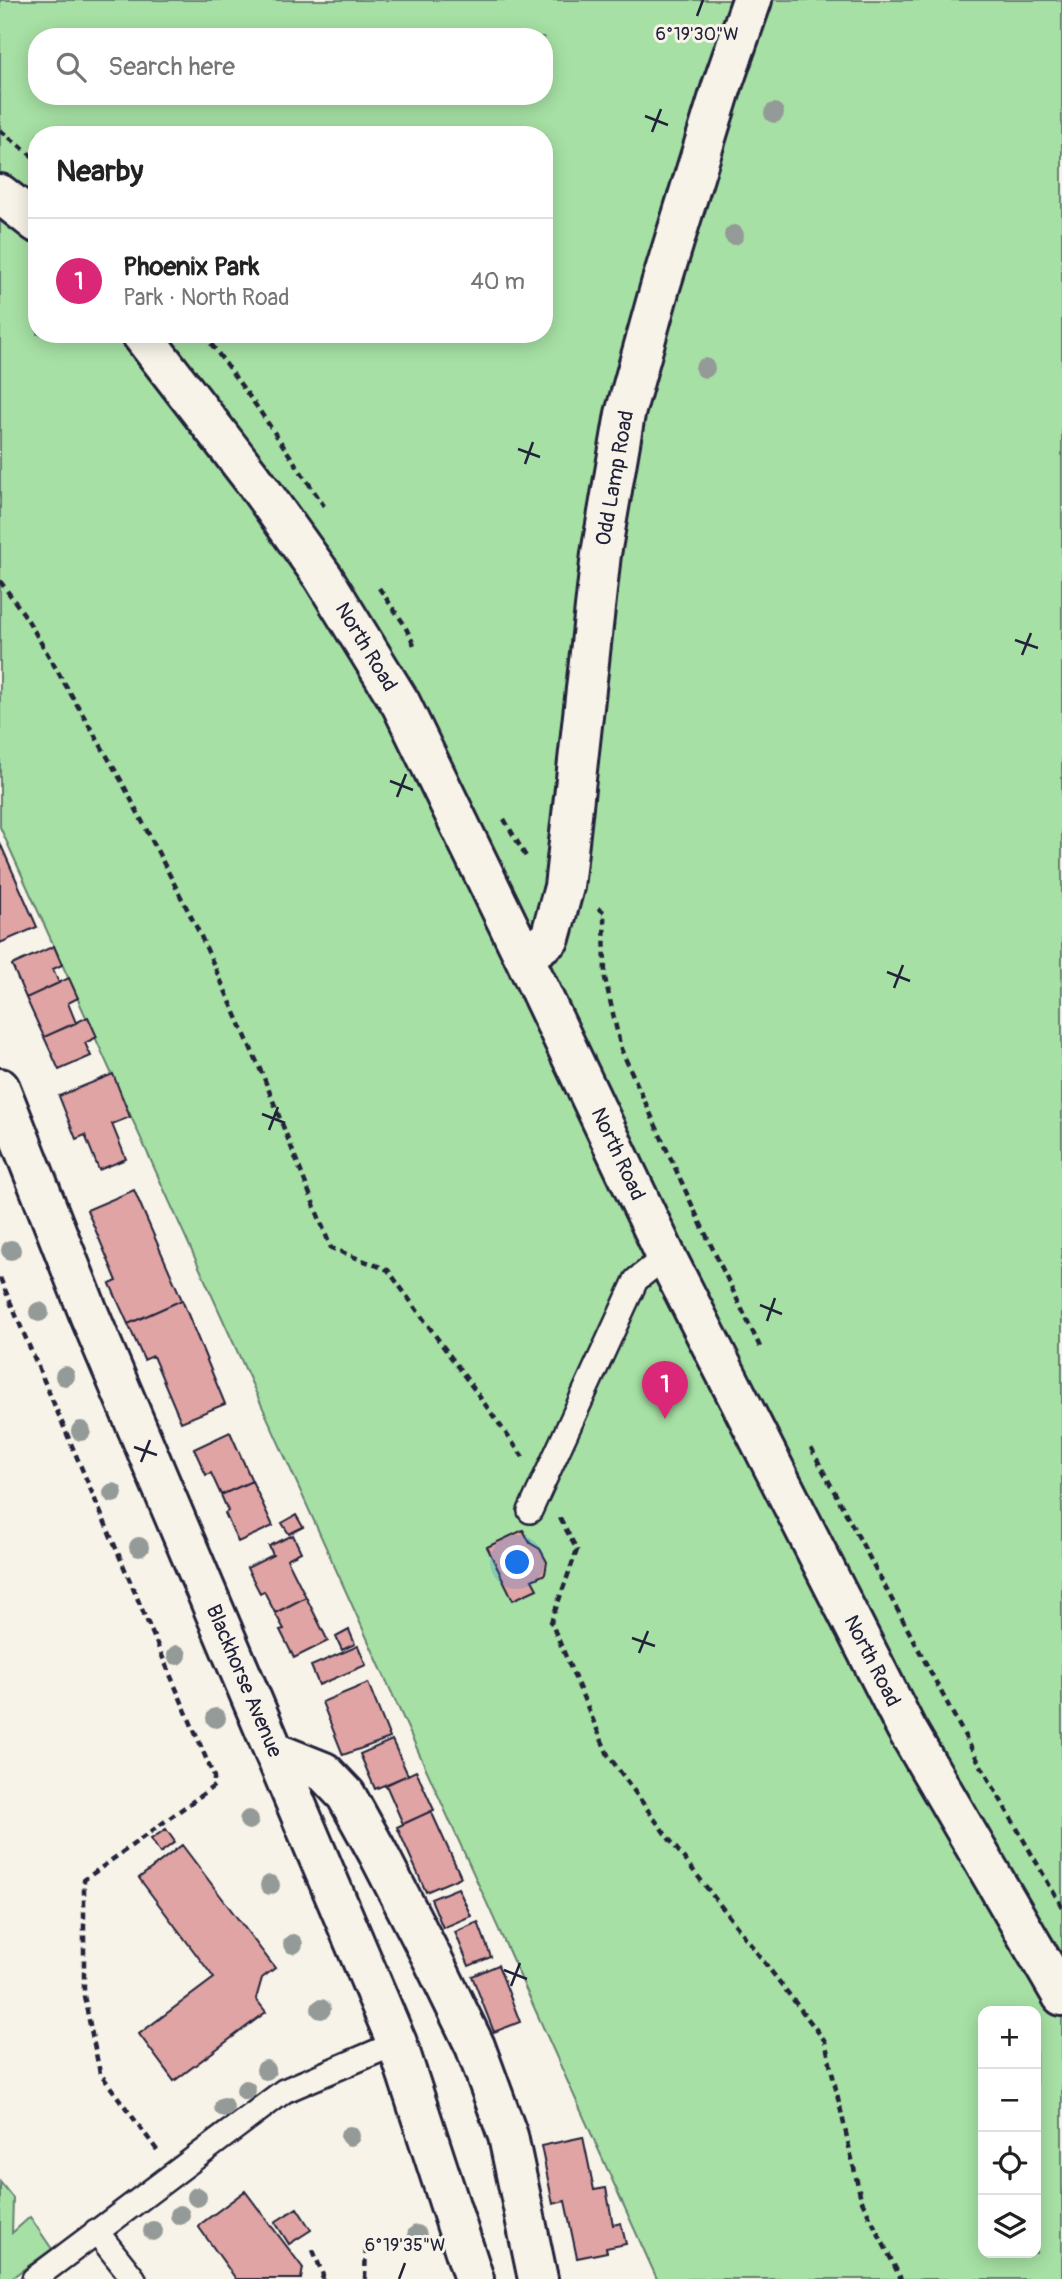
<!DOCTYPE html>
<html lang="en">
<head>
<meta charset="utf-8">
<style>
  body { margin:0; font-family:Pangolin,sans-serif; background:#f6f6f6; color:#222 }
  .controls { position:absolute; right:21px; bottom:21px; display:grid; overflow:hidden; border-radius:14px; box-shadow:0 4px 18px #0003 }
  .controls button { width:63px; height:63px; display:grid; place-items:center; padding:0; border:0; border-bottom:2px solid #e0e0e0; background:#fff; color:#222; font:35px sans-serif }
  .you { position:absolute; left:518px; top:1563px; width:24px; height:24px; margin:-18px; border:5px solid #fff; border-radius:50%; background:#1a73e8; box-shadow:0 0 0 10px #1a73e833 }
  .badge { display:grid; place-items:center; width:46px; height:46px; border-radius:50%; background:#db2777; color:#fff; font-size:23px; font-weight:700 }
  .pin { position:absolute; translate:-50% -58px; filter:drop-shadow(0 2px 4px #0008) }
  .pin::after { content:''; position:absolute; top:37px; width:24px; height:21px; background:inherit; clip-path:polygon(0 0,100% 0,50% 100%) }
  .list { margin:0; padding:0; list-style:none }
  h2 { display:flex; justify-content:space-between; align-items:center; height:91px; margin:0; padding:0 28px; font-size:30px }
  h2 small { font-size:23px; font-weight:400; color:#767676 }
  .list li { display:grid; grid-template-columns:46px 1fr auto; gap:21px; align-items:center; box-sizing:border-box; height:126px; padding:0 28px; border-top:2px solid #e0e0e0 }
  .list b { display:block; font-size:26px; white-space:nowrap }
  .list p { margin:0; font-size:23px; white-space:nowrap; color:#767676 }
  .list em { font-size:23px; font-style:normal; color:#767676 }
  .icon { flex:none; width:38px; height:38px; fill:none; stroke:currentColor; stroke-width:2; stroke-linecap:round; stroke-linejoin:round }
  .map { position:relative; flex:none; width:1062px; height:2279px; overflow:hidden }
  .search { position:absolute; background:#fff; box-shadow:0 4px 18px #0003; left:28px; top:28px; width:525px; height:77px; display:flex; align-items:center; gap:18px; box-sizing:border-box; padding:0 24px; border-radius:28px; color:#767676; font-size:26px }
  .panel { position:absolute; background:#fff; box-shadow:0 4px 18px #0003; left:28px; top:126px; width:525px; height:217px; border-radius:28px }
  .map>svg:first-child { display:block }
  .green { fill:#a6e0a4; stroke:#648170; stroke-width:2; fill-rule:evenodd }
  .building { fill:#dfa4a3; stroke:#22223b; stroke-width:2 }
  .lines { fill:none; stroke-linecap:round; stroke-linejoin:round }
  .lane-casing { stroke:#22223b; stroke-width:28 }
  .street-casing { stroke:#22223b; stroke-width:44 }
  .secondary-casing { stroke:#22223b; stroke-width:44 }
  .path { stroke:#22223b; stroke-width:4.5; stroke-dasharray:7 5; stroke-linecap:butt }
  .lane { stroke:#f7f3e8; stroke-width:23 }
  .street { stroke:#f7f3e8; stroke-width:38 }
  .secondary { stroke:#f7f3e8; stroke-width:38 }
  .tree { fill:#949a97 }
  .ticks { fill:none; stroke:#22223b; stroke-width:2.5 }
  .labels { text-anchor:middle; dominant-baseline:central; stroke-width:6; stroke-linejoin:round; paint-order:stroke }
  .street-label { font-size:21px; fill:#22223b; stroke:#f7f3e8 }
  .ticks-label { font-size:18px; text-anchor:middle; fill:#22223b; stroke:#f7f3e8; stroke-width:6; stroke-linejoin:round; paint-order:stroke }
</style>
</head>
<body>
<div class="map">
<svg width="1062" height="2279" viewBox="0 0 1062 2279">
  <rect width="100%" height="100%" fill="#f7f3e8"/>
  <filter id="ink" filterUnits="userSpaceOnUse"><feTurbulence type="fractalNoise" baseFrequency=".0143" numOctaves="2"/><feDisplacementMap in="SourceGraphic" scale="14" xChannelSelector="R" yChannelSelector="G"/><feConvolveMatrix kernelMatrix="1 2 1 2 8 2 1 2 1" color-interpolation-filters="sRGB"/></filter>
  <g filter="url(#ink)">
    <path class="green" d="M 0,0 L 1062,0 L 1062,2279 L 657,2279 L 0,827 ZM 37,37 L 544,37 L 544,96 L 37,96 ZM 37,135 L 544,135 L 544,334 L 37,334 ZM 983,2011 L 1036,2011 L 1036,2253 L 983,2253 Z
      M 0,2182 L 13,2198 L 12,2233 L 30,2217 L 52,2249 L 10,2279 L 0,2279 Z"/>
    <path class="building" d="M 0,843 L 37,927 L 0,943 Z
      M 54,946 L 62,965 L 53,969 L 59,983 L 26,998 L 12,965 Z
      M 69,978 L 78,998 L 68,1003 L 76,1023 L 44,1037 L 26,998 Z
      M 88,1017 L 97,1037 L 85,1043 L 91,1056 L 59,1070 L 44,1037 Z
      M 113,1074 L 130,1117 L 112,1124 L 126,1159 L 99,1170 L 85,1135 L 76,1139 L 59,1096 Z
      M 134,1190 L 182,1300 L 128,1324 L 110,1284 L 117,1281 L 87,1210 Z
      M 182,1300 L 225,1404 L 181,1422 L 153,1356 L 144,1360 L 128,1324 Z
      M 230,1432 L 252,1481 L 221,1495 L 211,1473 L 206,1475 L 194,1449 Z
      M 252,1481 L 273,1526 L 238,1542 L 225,1513 L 228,1511 L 221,1495 Z
      M 296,1515 L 303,1527 L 289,1534 L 282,1523 Z
      M 523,1530 L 530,1543 L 540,1549 L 547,1562 L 545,1574 L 532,1580 L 537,1589 L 513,1600 L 487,1547 Z
      M 293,1535 L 301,1552 L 287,1559 L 306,1597 L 275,1613 L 264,1591 L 260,1593 L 247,1568 L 273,1555 L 269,1546 Z
      M 306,1597 L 328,1641 L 294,1658 L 280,1630 L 284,1629 L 275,1613 Z
      M 349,1630 L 355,1644 L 342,1650 L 336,1637 Z
      M 358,1646 L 366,1665 L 319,1685 L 311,1666 Z
      M 368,1683 L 390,1738 L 343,1755 L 322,1702 Z
      M 392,1740 L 408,1775 L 375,1789 L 360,1754 Z
      M 416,1771 L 434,1810 L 403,1824 L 386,1785 Z
      M 431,1811 L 461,1877 L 426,1892 L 397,1827 Z
      M 166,1829 L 175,1842 L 160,1853 L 151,1839 Z
      M 182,1845 L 275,1968 L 262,1978 L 256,1999 L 266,2012 L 174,2081 L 139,2034 L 214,1978 L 139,1878 Z
      M 458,1888 L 471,1916 L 443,1928 L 431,1899 Z
      M 478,1922 L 491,1957 L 469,1966 L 455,1932 Z
      M 498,1965 L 520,2022 L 494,2032 L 472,1976 Z
      M 583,2137 L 594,2190 L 606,2188 L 613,2225 L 621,2223 L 626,2244 L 606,2248 L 607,2252 L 577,2258 L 565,2201 L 553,2204 L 541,2146 Z
      M 245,2191 L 303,2268 L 301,2279 L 236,2279 L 198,2226 Z
      M 297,2208 L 311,2230 L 289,2244 L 275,2222 Z"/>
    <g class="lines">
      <defs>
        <path id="lane" d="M 530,1511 L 636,1280 L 666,1256
          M 96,2231 L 134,2279
          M 34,2279 L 284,2091 L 397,2043"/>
        <path id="street" d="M 0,194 L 37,223
          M 141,334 L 255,482 L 323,577 L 401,704 L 524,957 L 666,1256 L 906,1728 L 1062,1996
          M 524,957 L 550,938 L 564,887 L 601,554 L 625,414 L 661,284 L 722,86 L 752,0
          M 274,1752 L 324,1772 L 346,1795 L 378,1853 L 433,1960 L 475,2046 L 508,2136 L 538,2279"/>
        <path id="secondary" d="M 0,1088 L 89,1314 L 397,2043 L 474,2279"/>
      </defs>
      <use href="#lane" class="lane-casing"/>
      <use href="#street" class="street-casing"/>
      <use href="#secondary" class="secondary-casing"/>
      <path class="path" d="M 0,130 L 37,160
        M 204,334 L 257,407 L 324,506
        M 0,581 L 26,617 L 122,782 L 200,934 L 264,1078 L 331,1248 L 388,1270 L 523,1457
        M 379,588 L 404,624 L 415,647
        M 504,819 L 528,860
        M 598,908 L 604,912 L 605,978 L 621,1049 L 697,1216 L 760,1347
        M 0,1278 L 214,1777 L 214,1786 L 84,1880 L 84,1996 L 100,2073 L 157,2150
        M 811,1448 L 976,1757 L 1062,1907
        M 560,1518 L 577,1550 L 551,1622 L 608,1755 L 666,1835 L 825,2041 L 861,2199 L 901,2279
        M 313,2250 L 323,2275 L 322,2279
        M 365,2279 L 366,2241"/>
      <use href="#lane" class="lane"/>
      <use href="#street" class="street"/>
      <use href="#secondary" class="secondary"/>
    </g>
    <g class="tree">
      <circle cx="774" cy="113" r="10"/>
      <circle cx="734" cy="235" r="10"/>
      <circle cx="705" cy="368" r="10"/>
      <circle cx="11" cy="1250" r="10"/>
      <circle cx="39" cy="1312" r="10"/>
      <circle cx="65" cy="1376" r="10"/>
      <circle cx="81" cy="1431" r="10"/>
      <circle cx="113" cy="1493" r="10"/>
      <circle cx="139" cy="1547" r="10"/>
      <circle cx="177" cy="1655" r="10"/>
      <circle cx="216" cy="1718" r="10"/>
      <circle cx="249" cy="1820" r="10"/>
      <circle cx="270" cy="1885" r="10"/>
      <circle cx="293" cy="1944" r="10"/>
      <circle cx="321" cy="2009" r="10"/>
      <circle cx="266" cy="2070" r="10"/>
      <circle cx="246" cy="2090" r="10"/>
      <circle cx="224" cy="2107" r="10"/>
      <circle cx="350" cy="2136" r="10"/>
      <circle cx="197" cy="2197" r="10"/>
      <circle cx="180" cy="2215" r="10"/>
      <circle cx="153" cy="2231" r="10"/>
      <circle cx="417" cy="2235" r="10"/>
    </g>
  </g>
  <path class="ticks" d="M 697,16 L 703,0M 645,116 L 668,125M 652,132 L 661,109M 518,449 L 540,457M 525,464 L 533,442M 1015,640 L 1038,648M 1022,655 L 1031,633M 390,781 L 413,790M 397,797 L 406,774M 887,972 L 910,981M 894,988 L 903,965M 262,1114 L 285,1123M 269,1130 L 278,1107M 760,1305 L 782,1314M 767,1321 L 775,1298M 134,1447 L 157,1455M 141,1462 L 150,1440M 632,1638 L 655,1646M 639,1653 L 648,1631M 504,1970 L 527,1979M 511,1986 L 520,1963M 399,2279 L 405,2263"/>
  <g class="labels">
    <g class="street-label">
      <text transform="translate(615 478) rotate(-80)">Odd Lamp Road</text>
      <text transform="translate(366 647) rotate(59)">North Road</text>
      <text transform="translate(618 1154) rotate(65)">North Road</text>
      <text transform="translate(872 1661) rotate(63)">North Road</text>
      <text transform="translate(244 1681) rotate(67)">Blackhorse Avenue</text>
    </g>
  </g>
  <g class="ticks-label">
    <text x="697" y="40">6°19'30"W</text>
    <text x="405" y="2251">6°19'35"W</text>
  </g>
</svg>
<div class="controls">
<button>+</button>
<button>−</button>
<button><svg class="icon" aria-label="locate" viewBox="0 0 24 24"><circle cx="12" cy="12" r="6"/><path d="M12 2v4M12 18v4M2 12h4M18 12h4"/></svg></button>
<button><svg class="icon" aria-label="layers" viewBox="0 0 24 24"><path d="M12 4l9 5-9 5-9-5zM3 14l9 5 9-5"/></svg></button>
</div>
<div class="you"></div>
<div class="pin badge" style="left:665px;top:1419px">1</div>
<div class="search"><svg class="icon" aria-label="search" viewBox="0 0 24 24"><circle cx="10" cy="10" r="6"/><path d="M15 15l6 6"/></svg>Search here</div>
<section class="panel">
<h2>Nearby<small></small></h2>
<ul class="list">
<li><span class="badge">1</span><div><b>Phoenix Park</b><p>Park · North Road</p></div><em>40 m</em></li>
</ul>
</section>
</div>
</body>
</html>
